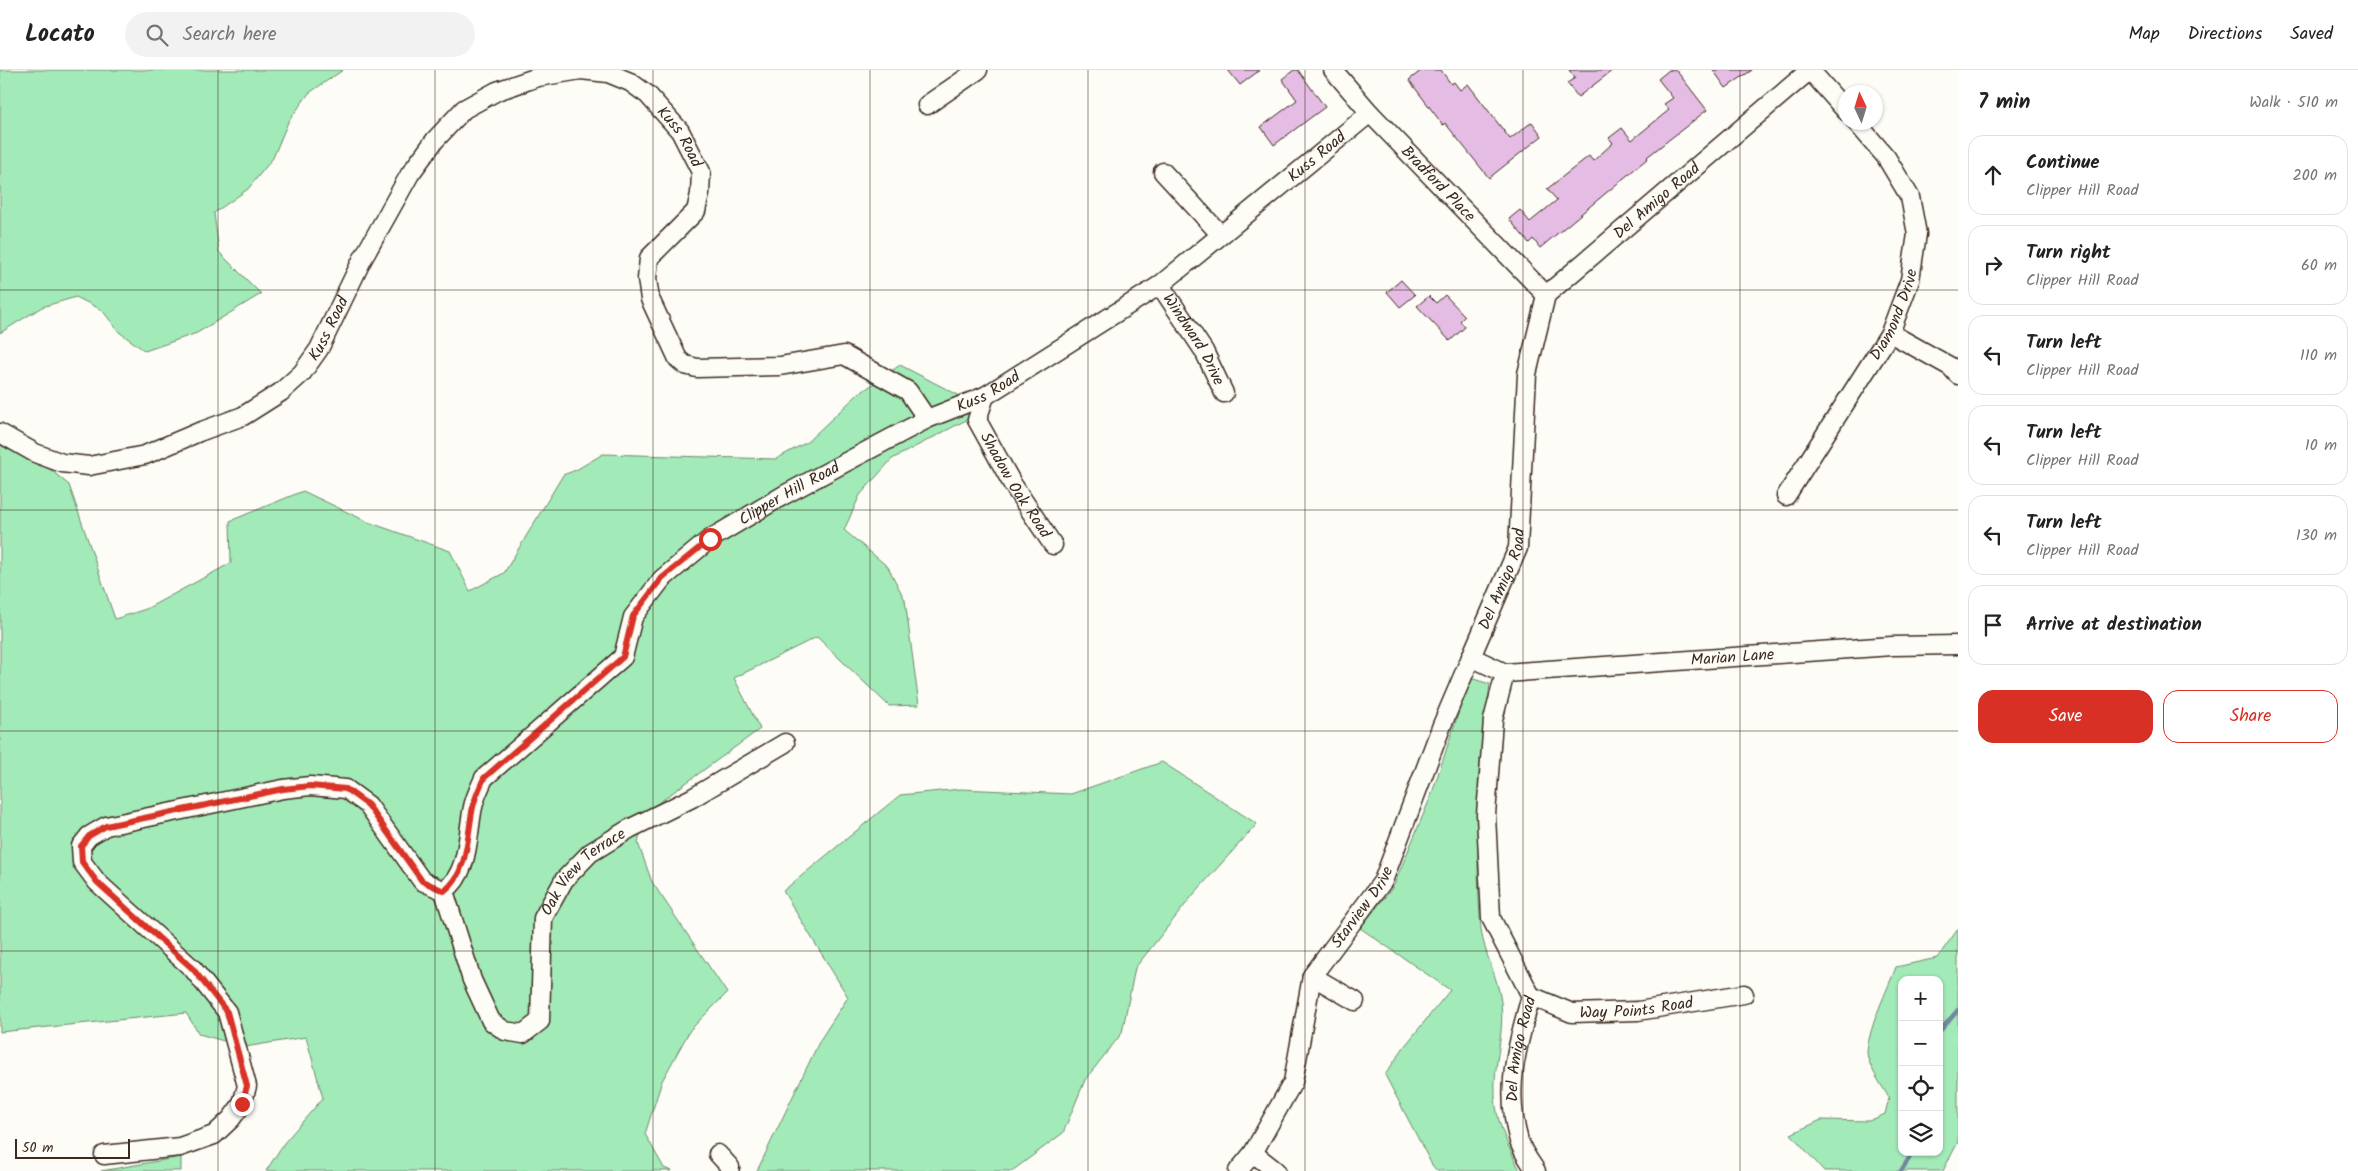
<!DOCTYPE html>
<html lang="en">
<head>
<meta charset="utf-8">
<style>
  body { margin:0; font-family:Kalam,sans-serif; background:#f2f2f2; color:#222 }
  .controls { position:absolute; right:15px; bottom:15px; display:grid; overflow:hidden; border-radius:10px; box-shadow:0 1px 4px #0004 }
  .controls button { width:45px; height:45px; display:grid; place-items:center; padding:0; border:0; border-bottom:1px solid #e0e0e0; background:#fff; color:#222; font:25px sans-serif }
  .compass { position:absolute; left:1838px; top:15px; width:45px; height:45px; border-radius:50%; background:#fff; box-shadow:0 1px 4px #0004; rotate:356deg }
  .scale { position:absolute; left:15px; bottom:12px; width:115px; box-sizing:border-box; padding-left:5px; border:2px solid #3b2a1e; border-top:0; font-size:14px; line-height:18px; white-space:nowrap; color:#3b2a1e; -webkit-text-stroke:4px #fdfcf7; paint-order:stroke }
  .stop { position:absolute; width:15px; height:15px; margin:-11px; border:4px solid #d93025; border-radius:50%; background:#fff }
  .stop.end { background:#d93025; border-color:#fff; box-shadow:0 1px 5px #0008 }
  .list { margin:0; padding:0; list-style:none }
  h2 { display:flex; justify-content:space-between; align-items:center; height:65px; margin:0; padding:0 20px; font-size:21px }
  h2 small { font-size:16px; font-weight:400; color:#767676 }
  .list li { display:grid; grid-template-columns:32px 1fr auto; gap:15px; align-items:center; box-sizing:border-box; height:80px; margin:0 10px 10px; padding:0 10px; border:1px solid #e0e0e0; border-radius:15px }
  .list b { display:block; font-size:19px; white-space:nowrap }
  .list p { margin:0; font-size:16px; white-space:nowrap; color:#767676 }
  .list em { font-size:16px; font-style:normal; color:#767676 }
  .actions { display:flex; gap:10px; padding:15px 20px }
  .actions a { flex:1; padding:11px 0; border:1px solid #d93025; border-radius:15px; text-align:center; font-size:18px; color:#d93025 }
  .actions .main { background:#d93025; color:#fff }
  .icon { flex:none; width:28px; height:28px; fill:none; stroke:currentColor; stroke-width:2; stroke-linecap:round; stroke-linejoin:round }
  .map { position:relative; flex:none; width:1958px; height:1101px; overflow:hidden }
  header { display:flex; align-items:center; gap:30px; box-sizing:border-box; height:70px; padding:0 25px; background:#fff; border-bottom:1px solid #e0e0e0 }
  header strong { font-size:24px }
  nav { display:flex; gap:28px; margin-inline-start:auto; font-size:18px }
  .search { width:350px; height:45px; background:#f2f2f2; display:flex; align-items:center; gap:12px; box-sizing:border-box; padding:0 18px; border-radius:28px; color:#767676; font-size:19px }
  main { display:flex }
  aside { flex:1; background:#fff }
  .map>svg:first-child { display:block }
  .green { fill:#a2eab8; stroke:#6e8a6b; fill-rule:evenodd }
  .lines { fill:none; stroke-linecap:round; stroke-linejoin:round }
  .stream { stroke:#73879d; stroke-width:4.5 }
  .building { fill:#e4bce4; stroke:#3b2a1e }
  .minor-casing { stroke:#3b2a1e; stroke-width:21 }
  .minor { stroke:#fdfcf7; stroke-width:18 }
  .route { stroke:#d93025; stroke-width:6 }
  .grid { fill:none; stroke:#3b2a1e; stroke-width:1; stroke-opacity:0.55 }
  .labels { text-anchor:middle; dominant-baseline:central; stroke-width:5; stroke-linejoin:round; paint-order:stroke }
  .street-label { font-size:16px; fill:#3b2a1e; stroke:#fdfcf7 }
</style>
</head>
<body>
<header>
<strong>Locato</strong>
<div class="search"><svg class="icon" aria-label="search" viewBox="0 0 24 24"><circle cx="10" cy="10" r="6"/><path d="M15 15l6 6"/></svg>Search here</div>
<nav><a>Map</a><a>Directions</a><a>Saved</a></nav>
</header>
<main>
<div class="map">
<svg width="1958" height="1101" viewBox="0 0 1958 1101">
  <rect width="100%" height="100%" fill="#fdfcf7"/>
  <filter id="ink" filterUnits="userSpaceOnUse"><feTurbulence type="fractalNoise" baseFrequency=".02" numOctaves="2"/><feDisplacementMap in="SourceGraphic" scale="10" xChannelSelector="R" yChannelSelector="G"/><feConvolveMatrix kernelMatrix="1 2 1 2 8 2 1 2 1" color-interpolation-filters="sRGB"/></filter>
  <g filter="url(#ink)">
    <path class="green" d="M 0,0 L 343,0 L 309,23 L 288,52 L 273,88 L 248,119 L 214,143 L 219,182 L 261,224 L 197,263 L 145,281 L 119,262 L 102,240 L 76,227 L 42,237 L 0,263 Z
      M 900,295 L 962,327 L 972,347 L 892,389 L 860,425 L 844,460 L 888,497 L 905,530 L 919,635 L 889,636 L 817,567 L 734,608 L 760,659 L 646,742 L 638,773 L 652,812 L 727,923 L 690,960 L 662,1011 L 645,1064 L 664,1098 L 672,1101 L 266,1101 L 284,1073 L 323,1028 L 306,967 L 245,977 L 199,964 L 186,943 L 0,962 L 0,375 L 51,400 L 69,415 L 115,549 L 146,539 L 231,493 L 230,451 L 303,421 L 368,452 L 450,481 L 470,521 L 504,503 L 563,405 L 576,400 L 603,384 L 776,389 L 807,372 L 856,326 Z
      M 1470,608 L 1490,614 C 1480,695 1474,778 1481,859 C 1484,884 1498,907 1501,932 C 1505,964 1493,994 1495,1026 C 1496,1053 1509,1077 1520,1101 L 1437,1101 L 1432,1095 L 1385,1005 L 1404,977 L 1450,920 L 1360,858 L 1393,817 L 1431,726 Z
      M 1162,692 L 1257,754 L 1193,825 L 1135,898 L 1122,963 L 1085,1010 L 1063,1063 L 1012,1101 L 757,1101 L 820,970 L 848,927 L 783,821 L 900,725 L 961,719 L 1071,724 Z
      M 1958,859 L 1958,1072 L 1943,1101 L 1824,1101 L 1791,1064 L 1821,1050 L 1869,1051 L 1885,1044 L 1889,1028 C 1883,1017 1867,995 1867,982 C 1869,956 1887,921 1896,897 L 1937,888 ZM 1902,910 L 1939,910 L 1939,1082 L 1902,1082 Z
      M 181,1087 L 181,1101 L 101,1101 Z"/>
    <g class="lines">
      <path class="stream" d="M 1939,962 L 1958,940
        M 1901,1101 L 1913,1082"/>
    </g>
    <path class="building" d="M 1228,0 L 1260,0 L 1240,15 Z
      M 1294,0 L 1298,0 L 1325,37 L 1274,75 L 1261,57 L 1297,30 L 1282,9 Z
      M 1422,0 L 1441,0 L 1451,14 L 1454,12 L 1460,20 L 1468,14 L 1510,69 L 1532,52 L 1542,66 L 1489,108 L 1445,53 L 1443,55 L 1409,10 Z
      M 1569,0 L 1613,0 L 1578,27 L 1567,13 L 1575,8 Z
      M 1669,0 L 1676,0 L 1707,40 L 1647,87 L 1648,88 L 1540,178 L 1533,169 L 1529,173 L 1509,149 L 1520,140 L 1530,152 L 1557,130 L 1547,119 L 1589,86 L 1593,91 L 1613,73 L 1609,68 L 1622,58 L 1632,70 L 1669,40 L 1664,34 L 1673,28 L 1658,9 Z
      M 1713,0 L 1752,0 L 1726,18 Z
      M 1401,210 L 1415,225 L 1400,237 L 1387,222 Z
      M 1445,225 L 1465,246 L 1460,251 L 1465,257 L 1450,271 L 1417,236 L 1429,226 L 1436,233 Z"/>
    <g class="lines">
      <defs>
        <g id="minor">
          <path id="s1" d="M 1333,0 L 1370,43 L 1546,225"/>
          <path d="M 1810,0 L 1846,41"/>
          <path d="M 927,35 L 978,0"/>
          <path d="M 1163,102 L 1221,165"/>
          <path id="s2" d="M 1160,215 L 1204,281 L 1224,323"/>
          <path d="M 1890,263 L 1951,297 L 1958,305"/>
          <path id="s3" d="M 985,326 L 977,350 L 1013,415 L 1053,475"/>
          <path id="s4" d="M 0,363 L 35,383 L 62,393 L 89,396 L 145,385 L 199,362 L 243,346 L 281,322 L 302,303 L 319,279 L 362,190 L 410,104 L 435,70 L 464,39 L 497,21 L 538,7 L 581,0 L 608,3 L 630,12 L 648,25 L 680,61 L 701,102 L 700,124 L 696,141 L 649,188 L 647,209 L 650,229 L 678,289 L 685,295 L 697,298 L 780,296 L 844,285 L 908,321 L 927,349"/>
          <path id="s5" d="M 1786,426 L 1890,263 L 1910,210 L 1917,164 L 1910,127 L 1886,87 L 1856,52"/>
          <path id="s6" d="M 1505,603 L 1892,576 L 1958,575"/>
          <path id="s7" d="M 444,821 L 472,910 L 491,951 L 505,961 L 523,964 L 540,951 L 543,848 L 564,810 L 590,783 L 629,759 L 692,728 L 785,673"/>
          <path d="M 1312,906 L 1355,931"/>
          <path id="s8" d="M 1531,926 L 1572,943 L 1638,941 L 1744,924"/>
          <path d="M 1253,1083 L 1276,1101"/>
          <path d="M 718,1084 L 730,1097 L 729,1101"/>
          <path id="s9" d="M 104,1085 L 180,1077 L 214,1065 L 231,1049 L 242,1034 L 247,1016 L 227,942 L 193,899 L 97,812 L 82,792 L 81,776 L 89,766 L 106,756 L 283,719 L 310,716 L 346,719 L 368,735 L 422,811 L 444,821 C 470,803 467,764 473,737 C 475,727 480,717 484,708 L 623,587 L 633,547 L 662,509 L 710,469 L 784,425 L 927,349 L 985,326 L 1160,215 L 1370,43"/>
          <path id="s10" d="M 1238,1101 L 1253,1083 L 1293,1012 L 1312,906 L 1383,811 L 1442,655 L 1471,587"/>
          <path id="s11" d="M 1536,1101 C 1530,1092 1522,1081 1519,1071 C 1504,1019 1517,976 1531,926 L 1491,848 L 1486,745 L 1493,650 L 1505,603 L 1471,587 L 1518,478 L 1527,304 L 1546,225 L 1810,0"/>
        </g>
      </defs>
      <use href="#minor" class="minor-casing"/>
      <use href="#minor" class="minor"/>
    </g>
  </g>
  <g class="lines" filter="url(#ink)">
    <path class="route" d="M 242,1034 L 247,1016 L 227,942 L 193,899 L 97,812 L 82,792 L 81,776 L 89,766 L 106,756 L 283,719 L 310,716 L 346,719 L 368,735 L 422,811 L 444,821 C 469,803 467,764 473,737 C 475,727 480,717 484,708 L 623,587 L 633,546 L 662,508 L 710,469"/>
  </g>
  <path class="grid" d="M 218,0 L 218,1101M 435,0 L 435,1101M 653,0 L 653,1101M 870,0 L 870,1101M 1088,0 L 1088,1101M 1305,0 L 1305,1101M 1523,0 L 1523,1101M 1740,0 L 1740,1101M 0,220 L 1958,220M 0,440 L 1958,440M 0,661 L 1958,661M 0,881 L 1958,881"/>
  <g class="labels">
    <g class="street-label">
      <text stroke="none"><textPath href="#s4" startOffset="894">Kuss Road</textPath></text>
      <text stroke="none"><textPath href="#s9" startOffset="2075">Kuss Road</textPath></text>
      <text stroke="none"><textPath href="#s1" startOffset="155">Bradford Place</textPath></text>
      <text stroke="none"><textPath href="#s11" startOffset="1074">Del Amigo Road</textPath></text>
      <text stroke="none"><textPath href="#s5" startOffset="212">Diamond Drive</textPath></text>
      <text stroke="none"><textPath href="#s4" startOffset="384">Kuss Road</textPath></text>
      <text stroke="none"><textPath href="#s2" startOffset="64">Windward Drive</textPath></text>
      <text stroke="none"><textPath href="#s9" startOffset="1670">Kuss Road</textPath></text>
      <text stroke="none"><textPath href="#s3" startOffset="101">Shadow Oak Road</textPath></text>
      <text stroke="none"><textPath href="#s9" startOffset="1446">Clipper Hill Road</textPath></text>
      <text stroke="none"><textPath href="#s11" startOffset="639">Del Amigo Road</textPath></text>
      <text stroke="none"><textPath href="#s6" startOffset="228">Marian Lane</textPath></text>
      <text stroke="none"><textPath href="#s7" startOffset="361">Oak View Terrace</textPath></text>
      <text stroke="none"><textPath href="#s10" startOffset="298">Starview Drive</textPath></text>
      <text stroke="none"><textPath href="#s8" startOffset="109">Way Points Road</textPath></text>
      <text stroke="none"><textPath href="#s11" startOffset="128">Del Amigo Road</textPath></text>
    </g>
  </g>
</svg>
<div class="controls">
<button>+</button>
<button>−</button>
<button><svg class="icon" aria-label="locate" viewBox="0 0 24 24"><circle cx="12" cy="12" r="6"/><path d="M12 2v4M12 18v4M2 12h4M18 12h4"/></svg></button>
<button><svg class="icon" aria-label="layers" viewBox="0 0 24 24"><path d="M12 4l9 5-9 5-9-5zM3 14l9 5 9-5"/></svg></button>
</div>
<svg class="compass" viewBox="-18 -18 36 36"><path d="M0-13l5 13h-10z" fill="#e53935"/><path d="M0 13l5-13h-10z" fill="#767676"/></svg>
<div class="scale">50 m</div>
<div class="stop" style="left:710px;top:469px"></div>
<div class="stop end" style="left:242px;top:1034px"></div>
</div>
<aside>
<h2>7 min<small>Walk · 510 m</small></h2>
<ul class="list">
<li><svg class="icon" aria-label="ahead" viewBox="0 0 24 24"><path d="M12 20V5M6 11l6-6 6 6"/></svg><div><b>Continue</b><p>Clipper Hill Road</p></div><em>200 m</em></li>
<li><svg class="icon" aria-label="right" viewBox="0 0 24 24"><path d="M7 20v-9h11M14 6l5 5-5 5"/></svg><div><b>Turn right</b><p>Clipper Hill Road</p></div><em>60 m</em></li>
<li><svg class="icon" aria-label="left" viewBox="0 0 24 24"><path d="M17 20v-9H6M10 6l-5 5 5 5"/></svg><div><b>Turn left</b><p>Clipper Hill Road</p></div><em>110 m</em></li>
<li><svg class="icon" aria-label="left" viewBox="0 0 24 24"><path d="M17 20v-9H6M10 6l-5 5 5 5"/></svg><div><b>Turn left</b><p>Clipper Hill Road</p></div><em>10 m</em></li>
<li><svg class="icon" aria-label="left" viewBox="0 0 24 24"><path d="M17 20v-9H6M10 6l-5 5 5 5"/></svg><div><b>Turn left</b><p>Clipper Hill Road</p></div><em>130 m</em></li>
<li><svg class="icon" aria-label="arrive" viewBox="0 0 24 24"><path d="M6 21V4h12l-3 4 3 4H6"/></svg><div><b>Arrive at destination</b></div></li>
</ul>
<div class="actions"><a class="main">Save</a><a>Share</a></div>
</aside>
</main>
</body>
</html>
